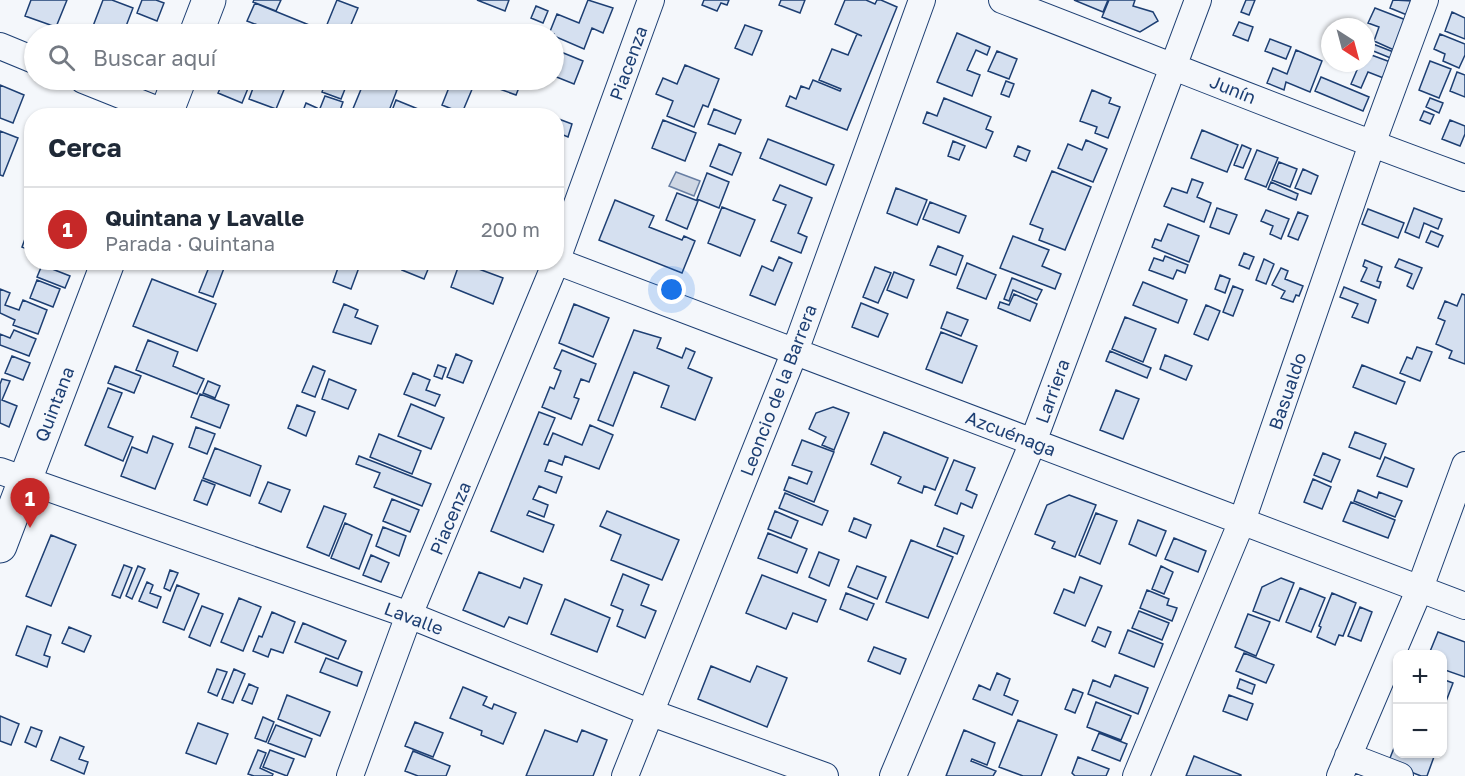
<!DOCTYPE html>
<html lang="es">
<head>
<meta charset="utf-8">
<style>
  body { margin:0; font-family:"Golos Text",sans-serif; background:#f6f6f7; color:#1f2937 }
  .controls { position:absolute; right:18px; bottom:18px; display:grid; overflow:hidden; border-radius:12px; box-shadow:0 2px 4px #0004 }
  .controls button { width:54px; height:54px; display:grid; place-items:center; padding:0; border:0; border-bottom:2px solid #e0e1e3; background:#fff; color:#1f2937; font:30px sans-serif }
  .compass { position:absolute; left:1321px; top:18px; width:54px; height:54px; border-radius:50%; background:#fff; box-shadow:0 2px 4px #0004; rotate:144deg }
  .you { position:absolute; left:672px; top:290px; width:21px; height:21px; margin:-15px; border:4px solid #fff; border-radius:50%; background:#1a73e8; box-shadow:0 0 0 9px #1a73e833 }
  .badge { display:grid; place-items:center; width:39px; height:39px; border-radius:50%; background:#c62828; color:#fff; font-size:20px; font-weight:700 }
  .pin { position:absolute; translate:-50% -50px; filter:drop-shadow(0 2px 3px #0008) }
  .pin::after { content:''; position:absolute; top:32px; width:21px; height:18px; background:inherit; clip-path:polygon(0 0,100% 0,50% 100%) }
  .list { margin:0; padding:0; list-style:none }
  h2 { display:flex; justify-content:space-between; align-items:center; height:78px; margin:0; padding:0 24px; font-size:26px }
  h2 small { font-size:20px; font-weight:400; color:#747a83 }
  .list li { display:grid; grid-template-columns:39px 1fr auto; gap:18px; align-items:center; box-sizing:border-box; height:84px; padding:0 24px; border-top:2px solid #e0e1e3 }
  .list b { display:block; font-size:22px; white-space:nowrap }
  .list p { margin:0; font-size:20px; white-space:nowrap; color:#747a83 }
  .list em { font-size:20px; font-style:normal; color:#747a83 }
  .icon { flex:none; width:33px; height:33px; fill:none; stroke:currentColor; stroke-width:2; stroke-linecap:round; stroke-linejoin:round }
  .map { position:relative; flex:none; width:1465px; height:776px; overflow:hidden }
  .search { position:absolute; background:#fff; box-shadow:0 2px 4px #0004; left:24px; top:24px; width:540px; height:66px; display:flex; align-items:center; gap:15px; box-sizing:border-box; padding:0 21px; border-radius:33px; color:#747a83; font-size:22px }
  .panel { position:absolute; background:#fff; box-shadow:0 2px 4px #0004; left:24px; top:108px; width:540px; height:162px; border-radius:24px }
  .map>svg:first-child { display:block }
  .water { fill:#cfd7e4; stroke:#687fa3; stroke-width:1.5 }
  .building { fill:#d5e0f0; stroke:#1d3f73; stroke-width:1.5 }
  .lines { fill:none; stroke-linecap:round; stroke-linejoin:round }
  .minor-casing { stroke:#1d3f73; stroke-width:28 }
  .major-casing { stroke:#1d3f73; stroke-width:35 }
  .minor { stroke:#f4f7fb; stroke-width:26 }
  .major { stroke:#f4f7fb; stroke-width:33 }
  .labels { text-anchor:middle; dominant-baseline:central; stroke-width:4.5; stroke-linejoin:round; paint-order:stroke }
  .street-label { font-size:18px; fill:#1d3f73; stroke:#f4f7fb }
</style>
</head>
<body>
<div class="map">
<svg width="1465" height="776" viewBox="0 0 1465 776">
  <rect width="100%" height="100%" fill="#f4f7fb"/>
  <path class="water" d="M 676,172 L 700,181 L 694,196 L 669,186 Z"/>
  <path class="building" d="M 31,0 L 67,0 L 56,27 L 25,16 Z
    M 103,0 L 112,0 L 133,8 L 123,34 L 90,34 Z
    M 142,0 L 156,0 L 164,3 L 157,21 L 137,13 Z
    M 254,0 L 281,0 L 276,11 L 253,2 Z
    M 337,0 L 358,8 L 347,34 L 326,27 Z
    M 477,0 L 509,0 L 505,11 Z
    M 588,0 L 613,8 L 603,33 L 592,28 L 584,49 L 554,36 L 554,34 L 549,34 L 557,14 L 579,23 Z
    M 704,0 L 729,0 L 727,5 L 721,3 L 717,11 L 702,5 Z
    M 781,0 L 805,0 L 800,13 L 779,5 Z
    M 845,0 L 866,0 L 875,4 L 877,0 L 881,0 L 897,7 L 847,130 L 786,106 L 790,96 L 796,99 L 801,86 L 809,89 L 813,80 L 840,91 L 841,89 L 819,80 L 832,49 L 848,55 L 857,34 L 862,36 L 835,24 Z
    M 1074,0 L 1108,0 L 1103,12 Z
    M 1109,0 L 1135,0 L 1133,6 L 1153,12 L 1158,21 L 1140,32 L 1102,17 Z
    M 1246,0 L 1255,0 L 1249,15 L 1241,12 Z
    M 1393,0 L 1413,1 L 1407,15 L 1390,8 Z
    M 255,3 L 319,29 L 317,34 L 281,34 L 247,21 Z
    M 536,6 L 548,11 L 543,23 L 531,18 Z
    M 1375,8 L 1406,20 L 1394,50 L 1374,41 L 1379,27 L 1368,23 Z
    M 1452,12 L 1465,18 L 1465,39 L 1445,31 Z
    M 1239,22 L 1253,27 L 1248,41 L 1233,35 Z
    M 745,25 L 762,31 L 752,55 L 735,48 Z
    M 957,33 L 990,47 L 987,55 L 976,50 L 967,70 L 980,75 L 972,96 L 937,82 Z
    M 1440,34 L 1465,44 L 1465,55 L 1459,68 L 1443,61 L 1445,54 L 1434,49 Z
    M 1270,39 L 1291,47 L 1286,59 L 1265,51 Z
    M 1368,42 L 1396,53 L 1393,59 L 1366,48 Z
    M 1296,50 L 1322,61 L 1310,92 L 1286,82 L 1284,90 L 1267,83 L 1273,68 L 1287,74 Z
    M 997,51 L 1017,59 L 1009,79 L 988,71 Z
    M 561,52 L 583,61 L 574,84 L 554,76 L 554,59 L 558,60 Z
    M 1366,53 L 1393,63 L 1386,79 L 1368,72 L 1361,88 L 1351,84 L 1360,63 L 1366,63 Z
    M 1430,61 L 1451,69 L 1439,98 L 1419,90 Z
    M 685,65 L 719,79 L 708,107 L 703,105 L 694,127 L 667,116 L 673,101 L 656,94 L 663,78 L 677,84 Z
    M 1457,72 L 1465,75 L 1465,97 L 1450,91 Z
    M 1321,77 L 1369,97 L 1363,111 L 1315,91 Z
    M 224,80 L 251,81 L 242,103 L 218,93 Z
    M 256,80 L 288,80 L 276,109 L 249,99 Z
    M 452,80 L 473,87 L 462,113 L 442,105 Z
    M 497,80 L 522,80 L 516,95 L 494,87 Z
    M 326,81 L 345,89 L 341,99 L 322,92 Z
    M 1006,81 L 1014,84 L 1009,97 L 1001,94 Z
    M 364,82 L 377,87 L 379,83 L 397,90 L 387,116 L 350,116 Z
    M 0,85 L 24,95 L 13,123 L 0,118 Z
    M 1092,90 L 1111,98 L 1109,103 L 1120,107 L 1108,138 L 1095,133 L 1097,127 L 1080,121 Z
    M 325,96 L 343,102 L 338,116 L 317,116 Z
    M 944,98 L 991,117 L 986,129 L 993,132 L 986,148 L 923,123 L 927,112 L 937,116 Z
    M 1430,98 L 1443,103 L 1439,113 L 1426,107 Z
    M 396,100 L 418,109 L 415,116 L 390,116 Z
    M 306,103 L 317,108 L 314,116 L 301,116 Z
    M 714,109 L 741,120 L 735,134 L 708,124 Z
    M 1424,111 L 1434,115 L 1430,124 L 1420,120 Z
    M 556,118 L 572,124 L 568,137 L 556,132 Z
    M 663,120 L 696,133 L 685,161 L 652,148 Z
    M 1450,120 L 1465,126 L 1465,134 L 1460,146 L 1442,139 Z
    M 1202,130 L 1238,145 L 1227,172 L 1191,158 Z
    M 0,131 L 18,138 L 3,176 L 0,175 Z
    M 768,139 L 834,165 L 826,185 L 760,158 Z
    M 1086,140 L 1107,149 L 1093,182 L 1058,168 L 1068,144 L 1082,150 Z
    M 953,141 L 965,146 L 959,160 L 948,156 Z
    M 719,144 L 741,153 L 732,175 L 710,166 Z
    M 1242,145 L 1251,149 L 1243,168 L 1234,165 Z
    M 1018,146 L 1030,151 L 1026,161 L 1014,156 Z
    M 1257,150 L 1278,158 L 1266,187 L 1245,179 Z
    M 1279,162 L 1297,169 L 1290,187 L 1272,180 Z
    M 1303,169 L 1318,176 L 1311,194 L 1295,188 Z
    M 1052,171 L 1091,187 L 1065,250 L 1039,240 L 1043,229 L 1030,224 Z
    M 707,173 L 729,182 L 719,208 L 697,199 Z
    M 1192,179 L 1203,183 L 1197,197 L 1211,203 L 1204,222 L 1164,206 L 1172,188 L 1187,193 Z
    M 1271,182 L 1298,194 L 1296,200 L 1268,189 Z
    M 780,185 L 812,198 L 798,233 L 807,237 L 801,253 L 771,241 L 786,205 L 773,200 Z
    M 896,188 L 927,200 L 917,225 L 887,213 Z
    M 677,193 L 698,201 L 687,229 L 666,220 Z
    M 615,200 L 654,216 L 649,227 L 682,240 L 684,236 L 695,241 L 682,273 L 599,240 Z
    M 930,202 L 966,216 L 959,233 L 923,219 Z
    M 722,207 L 755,220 L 740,256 L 708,243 Z
    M 1217,208 L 1237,215 L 1229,234 L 1210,227 Z
    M 1414,208 L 1442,219 L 1438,229 L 1424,223 L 1419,238 L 1405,232 Z
    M 1368,209 L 1404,223 L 1398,238 L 1362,224 Z
    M 1266,210 L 1289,219 L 1281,239 L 1270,234 L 1273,226 L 1261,221 Z
    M 1298,212 L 1308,216 L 1298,240 L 1288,236 Z
    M 1168,224 L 1199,236 L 1189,262 L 1152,247 L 1155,239 L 1161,241 Z
    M 29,228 L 32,229 L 32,251 L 22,247 Z
    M 1431,231 L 1443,236 L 1438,247 L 1426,242 Z
    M 1013,236 L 1049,250 L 1042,266 L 1061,274 L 1055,289 L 1000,268 Z
    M 938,246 L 963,256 L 956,275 L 930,265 Z
    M 1244,253 L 1254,257 L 1249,269 L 1239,265 Z
    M 1165,256 L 1188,265 L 1185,273 L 1177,270 L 1173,279 L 1149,270 L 1154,258 L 1163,261 Z
    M 779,257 L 792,263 L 775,305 L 750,295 L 762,266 L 773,271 Z
    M 1264,259 L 1274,264 L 1266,284 L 1256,280 Z
    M 1399,259 L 1422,268 L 1413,289 L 1407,286 L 1412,274 L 1395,267 Z
    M 1365,260 L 1382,267 L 1377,281 L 1381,282 L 1379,288 L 1361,281 L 1367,268 L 1363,266 Z
    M 211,262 L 226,263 L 213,297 L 199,292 Z
    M 340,262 L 361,262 L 351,289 L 333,282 Z
    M 406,262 L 431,262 L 424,279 L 402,270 Z
    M 460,262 L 503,278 L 493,304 L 451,287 Z
    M 967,263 L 996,275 L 986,299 L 957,288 Z
    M 42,265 L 70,276 L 65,288 L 37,277 Z
    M 875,267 L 891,273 L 878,303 L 863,297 Z
    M 1281,268 L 1288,271 L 1285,279 L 1303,286 L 1299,296 L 1296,295 L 1293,302 L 1281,298 L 1285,291 L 1272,285 Z
    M 894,272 L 914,280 L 907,298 L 887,290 Z
    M 1220,275 L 1230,279 L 1225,293 L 1215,289 Z
    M 1012,278 L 1042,290 L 1037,300 L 1013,290 L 1009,301 L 1004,299 Z
    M 152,279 L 216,304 L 197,351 L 133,326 Z
    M 37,280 L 60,289 L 53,307 L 30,298 Z
    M 1143,282 L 1187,300 L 1178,323 L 1133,305 Z
    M 1233,286 L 1243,290 L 1233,316 L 1223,312 Z
    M 1344,287 L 1376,300 L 1368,323 L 1352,317 L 1358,304 L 1340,297 Z
    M 0,289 L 10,293 L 5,305 L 19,310 L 23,300 L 47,310 L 38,334 L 13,325 L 15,320 L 0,313 Z
    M 1014,294 L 1037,304 L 1030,321 L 998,308 L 1000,302 L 1009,305 Z
    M 1462,294 L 1465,295 L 1465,364 L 1449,358 L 1452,351 L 1436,344 L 1445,321 L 1438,318 L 1445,301 L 1457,306 Z
    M 861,303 L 888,314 L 878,337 L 852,327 Z
    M 344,304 L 358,310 L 355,317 L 378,326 L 371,344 L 333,332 Z
    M 574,304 L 609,318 L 593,357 L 559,343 Z
    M 1206,305 L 1220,311 L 1208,340 L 1194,334 Z
    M 947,312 L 968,320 L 961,336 L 941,328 Z
    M 1125,317 L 1156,329 L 1143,362 L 1112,349 Z
    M 14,330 L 36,339 L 29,356 L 0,345 L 0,334 L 10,338 Z
    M 634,330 L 661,338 L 657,348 L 682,358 L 686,348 L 695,352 L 688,368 L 712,378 L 695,420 L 661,407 L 669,386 L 634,372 L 613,426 L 598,420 Z
    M 941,332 L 977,346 L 962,383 L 926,369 Z
    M 148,340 L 178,352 L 173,366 L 204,379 L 197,394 L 136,370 Z
    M 1417,347 L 1432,352 L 1420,381 L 1400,373 L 1407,357 L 1412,359 Z
    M 562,350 L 596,364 L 589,382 L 581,379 L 574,397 L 579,399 L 571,419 L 542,407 L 550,387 L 554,389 L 561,371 L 554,368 Z
    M 1110,351 L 1151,368 L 1147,378 L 1106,361 Z
    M 456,354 L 472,361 L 463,383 L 447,377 Z
    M 1165,355 L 1192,366 L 1186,380 L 1160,369 Z
    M 12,356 L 30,363 L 23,380 L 5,373 Z
    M 438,365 L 446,368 L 442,379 L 434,376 Z
    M 1362,365 L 1405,382 L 1396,404 L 1353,387 Z
    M 115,366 L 141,376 L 134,393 L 108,383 Z
    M 313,366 L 325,371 L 315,397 L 302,392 Z
    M 413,373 L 430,380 L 426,390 L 440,395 L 435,406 L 404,394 Z
    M 2,379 L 10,381 L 2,400 L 17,406 L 9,427 L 0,423 L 0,384 Z
    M 329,379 L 356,390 L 348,409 L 322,399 Z
    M 208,381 L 220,386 L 215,398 L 203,393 Z
    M 108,388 L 122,393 L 108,427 L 133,437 L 123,461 L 85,445 Z
    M 1116,390 L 1139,399 L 1123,439 L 1100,430 Z
    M 200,394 L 229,405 L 220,428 L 191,417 Z
    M 411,404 L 444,418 L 431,449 L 398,436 Z
    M 297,405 L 315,412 L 306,436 L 288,428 Z
    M 833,407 L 849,413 L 834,450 L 822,445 L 826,437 L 809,429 L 816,413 Z
    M 539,412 L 555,418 L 544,444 L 548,445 L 553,433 L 582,445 L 590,425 L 613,435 L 599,469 L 565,456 L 562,465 L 549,460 L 545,471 L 562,477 L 556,493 L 539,486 L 533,499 L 548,505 L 544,517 L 529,511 L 527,515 L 554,525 L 543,552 L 491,531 Z
    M 196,427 L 215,434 L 207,454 L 189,447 Z
    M 884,432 L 948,458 L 935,490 L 924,486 L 922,493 L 898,483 L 901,477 L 871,464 Z
    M 1355,432 L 1386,444 L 1380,459 L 1349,447 Z
    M 379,434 L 421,451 L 412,474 L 370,457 Z
    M 153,436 L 173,444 L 155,489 L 121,476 L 132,447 L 147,453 Z
    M 802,440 L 834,452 L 814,502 L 784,490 L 789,477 L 807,484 L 812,472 L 792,465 Z
    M 215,448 L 261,466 L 250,496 L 203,478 Z
    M 1323,453 L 1340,460 L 1331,482 L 1314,475 Z
    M 359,456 L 431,484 L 422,506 L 374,487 L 380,473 L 356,464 Z
    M 1385,457 L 1414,469 L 1407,487 L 1377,476 Z
    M 954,460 L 975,468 L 966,490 L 977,495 L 972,508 L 961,503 L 957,514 L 935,505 Z
    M 1313,479 L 1331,487 L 1322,509 L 1304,502 Z
    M 202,480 L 215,485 L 207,505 L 194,500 Z
    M 268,482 L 290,490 L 281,512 L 259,503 Z
    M 1358,490 L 1377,498 L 1379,492 L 1402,501 L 1395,517 L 1354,501 Z
    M 785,493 L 828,511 L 822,525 L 779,508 Z
    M 1069,495 L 1096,505 L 1075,557 L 1052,548 L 1055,542 L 1035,534 L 1047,505 Z
    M 392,499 L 419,510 L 410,532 L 383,521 Z
    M 1351,502 L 1395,520 L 1388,538 L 1343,521 Z
    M 324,506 L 346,514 L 329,556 L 307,547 Z
    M 607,511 L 679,540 L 662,580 L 611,560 L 621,535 L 600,526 Z
    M 775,511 L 798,521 L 791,538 L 768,529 Z
    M 1096,513 L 1117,521 L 1100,564 L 1079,555 Z
    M 854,518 L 871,525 L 866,538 L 849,531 Z
    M 1138,520 L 1166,531 L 1156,556 L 1129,544 Z
    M 345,523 L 372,535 L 359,569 L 331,558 Z
    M 383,527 L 406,536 L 399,556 L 376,546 Z
    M 944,528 L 964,536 L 957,554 L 937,546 Z
    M 768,533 L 807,549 L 797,573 L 758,558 Z
    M 51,535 L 76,545 L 51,606 L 26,596 Z
    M 1174,538 L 1206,551 L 1198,572 L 1165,559 Z
    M 911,540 L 953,557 L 928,618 L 886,602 Z
    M 819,552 L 839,560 L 829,586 L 809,577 Z
    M 371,555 L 389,563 L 381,582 L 363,575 Z
    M 124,565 L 132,568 L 120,598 L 112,595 Z
    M 138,566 L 145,569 L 132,599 L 126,596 Z
    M 857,566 L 886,577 L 877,599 L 848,587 Z
    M 1161,566 L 1173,572 L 1164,594 L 1152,589 Z
    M 170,570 L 178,573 L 170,591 L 164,588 Z
    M 479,572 L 520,588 L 524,578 L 542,585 L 527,624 L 509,617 L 504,627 L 463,610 Z
    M 623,574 L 649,585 L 641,605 L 656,611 L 645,638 L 617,626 L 623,610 L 611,605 Z
    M 762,575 L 826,600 L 817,622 L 793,613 L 786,629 L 746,613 Z
    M 1080,577 L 1102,586 L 1085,626 L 1054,613 L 1064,589 L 1074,593 Z
    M 1281,578 L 1294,583 L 1279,621 L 1253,611 L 1262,587 Z
    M 147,582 L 153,585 L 150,593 L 161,597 L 157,608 L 139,601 Z
    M 177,585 L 199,594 L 184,630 L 163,622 Z
    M 1300,588 L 1325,598 L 1311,632 L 1286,622 Z
    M 1147,590 L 1169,599 L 1167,605 L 1177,608 L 1172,621 L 1140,608 Z
    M 846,593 L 874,604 L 867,620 L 840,609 Z
    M 1332,593 L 1356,603 L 1343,636 L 1339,635 L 1335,645 L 1317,637 L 1321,627 L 1319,626 Z
    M 239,598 L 261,607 L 243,651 L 221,642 Z
    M 565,599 L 610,618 L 597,652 L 551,634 Z
    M 202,606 L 223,614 L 210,646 L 189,637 Z
    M 1360,607 L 1372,612 L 1361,641 L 1348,636 Z
    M 1139,611 L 1169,623 L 1162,640 L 1132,628 Z
    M 272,612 L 295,622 L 283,653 L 271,649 L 268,657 L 253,651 L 259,636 L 262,637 Z
    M 1248,614 L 1270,622 L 1256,656 L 1235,647 Z
    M 303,623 L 346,641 L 338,659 L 295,642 Z
    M 27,626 L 51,635 L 44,655 L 50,657 L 47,667 L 16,655 Z
    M 69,627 L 91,636 L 84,652 L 62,643 Z
    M 1098,627 L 1111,632 L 1105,647 L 1092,641 Z
    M 1128,630 L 1163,644 L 1154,667 L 1119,653 Z
    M 1438,632 L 1465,642 L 1465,677 L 1442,669 L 1442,654 L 1429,654 Z
    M 874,647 L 906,659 L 900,674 L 868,661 Z
    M 1244,653 L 1274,665 L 1266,683 L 1236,671 Z
    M 326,658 L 362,672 L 357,686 L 320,672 Z
    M 711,666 L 750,682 L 757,666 L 787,678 L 767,727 L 698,699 Z
    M 217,669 L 227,672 L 217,696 L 208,692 Z
    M 234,669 L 245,674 L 233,703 L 222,699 Z
    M 997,673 L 1010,679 L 1004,695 L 1018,701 L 1012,715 L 973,699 L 979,685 L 990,690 Z
    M 1115,675 L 1148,688 L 1138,714 L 1088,694 L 1093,680 L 1110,687 Z
    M 1240,679 L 1255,685 L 1252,694 L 1237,688 Z
    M 1442,679 L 1453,683 L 1442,712 Z
    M 249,684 L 258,688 L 252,704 L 242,700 Z
    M 463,687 L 487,697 L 483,705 L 492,709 L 494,704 L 516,713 L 503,744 L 481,735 L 482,731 L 450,718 Z
    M 1073,689 L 1083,693 L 1075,713 L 1065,709 Z
    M 287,695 L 330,712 L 320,736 L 278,719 Z
    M 1229,695 L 1253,704 L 1247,720 L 1223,711 Z
    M 1096,702 L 1131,716 L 1121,740 L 1087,727 Z
    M 0,716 L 19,724 L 11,745 L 0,741 Z
    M 263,717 L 274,722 L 266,742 L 255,738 Z
    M 1018,720 L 1057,735 L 1041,776 L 1023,776 L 999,767 Z
    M 415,722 L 443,733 L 433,757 L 405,746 Z
    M 198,723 L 228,734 L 216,764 L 186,753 Z
    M 276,725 L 312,739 L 305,757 L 268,743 Z
    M 31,727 L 42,731 L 36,747 L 25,742 Z
    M 545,730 L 577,742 L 582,730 L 607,740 L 593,776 L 526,776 Z
    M 964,730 L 995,743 L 987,765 L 972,759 L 971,761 L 996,771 L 993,776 L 946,776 Z
    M 1099,733 L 1127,744 L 1120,761 L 1092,750 Z
    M 60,737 L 84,747 L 79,759 L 88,762 L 84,774 L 51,760 Z
    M 1398,738 L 1398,754 L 1435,754 L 1427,776 L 1421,776 L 1388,763 Z
    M 258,750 L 266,753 L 260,768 L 273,774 L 272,776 L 254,776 L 248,774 Z
    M 270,750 L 294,759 L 287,776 L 263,767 Z
    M 413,751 L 450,766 L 446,776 L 418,776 L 405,771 Z
    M 1194,756 L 1241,775 L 1241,776 L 1186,776 Z
    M 1078,757 L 1109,769 L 1106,776 L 1075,776 L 1072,773 Z"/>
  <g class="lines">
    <defs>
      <path id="minor" d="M 1002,0 C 1156,59 1309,122 1465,178
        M 0,46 L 34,60
        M 83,80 L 173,116
        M 556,261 L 1465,606
        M 556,262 L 651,0
        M 0,471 L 409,615 L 649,712 L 825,776
        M 1348,756 L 1400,776
        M 350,776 L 409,615 L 556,262
        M 625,776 L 795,351 L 922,0
        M 893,776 L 1033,442 L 1198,0
        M 1136,776 L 1242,521 L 1372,144 L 1425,0
        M 1340,776 L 1420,588 L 1465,465"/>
      <path id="major" d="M 196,34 L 209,0
        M 165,116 L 179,80
        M 0,546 L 108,262"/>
    </defs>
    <use href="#minor" class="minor-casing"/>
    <use href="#major" class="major-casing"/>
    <use href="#minor" class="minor"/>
    <use href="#major" class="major"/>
  </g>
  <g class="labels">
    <g class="street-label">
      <text transform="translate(628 63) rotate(-70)">Piacenza</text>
      <text transform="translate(1233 89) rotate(22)">Junín</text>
      <text transform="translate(778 390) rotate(-69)">Leoncio de la Barrera</text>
      <text transform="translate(1052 391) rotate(-70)">Larriera</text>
      <text transform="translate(1287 391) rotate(-71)">Basualdo</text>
      <text transform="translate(54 404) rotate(-69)">Quintana</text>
      <text transform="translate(1011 433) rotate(21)">Azcuénaga</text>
      <text transform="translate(450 518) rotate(-67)">Piacenza</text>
      <text transform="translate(414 618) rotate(21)">Lavalle</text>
    </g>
  </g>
</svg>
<div class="controls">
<button>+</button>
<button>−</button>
</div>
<svg class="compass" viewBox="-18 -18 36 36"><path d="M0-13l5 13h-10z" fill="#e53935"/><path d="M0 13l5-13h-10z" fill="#747a83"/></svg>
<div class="you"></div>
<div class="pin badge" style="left:30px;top:528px">1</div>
<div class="search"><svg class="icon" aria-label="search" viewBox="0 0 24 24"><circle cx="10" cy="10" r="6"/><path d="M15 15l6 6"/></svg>Buscar aquí</div>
<section class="panel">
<h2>Cerca<small></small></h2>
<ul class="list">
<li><span class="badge">1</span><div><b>Quintana y Lavalle</b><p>Parada · Quintana</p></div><em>200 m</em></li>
</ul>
</section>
</div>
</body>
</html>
